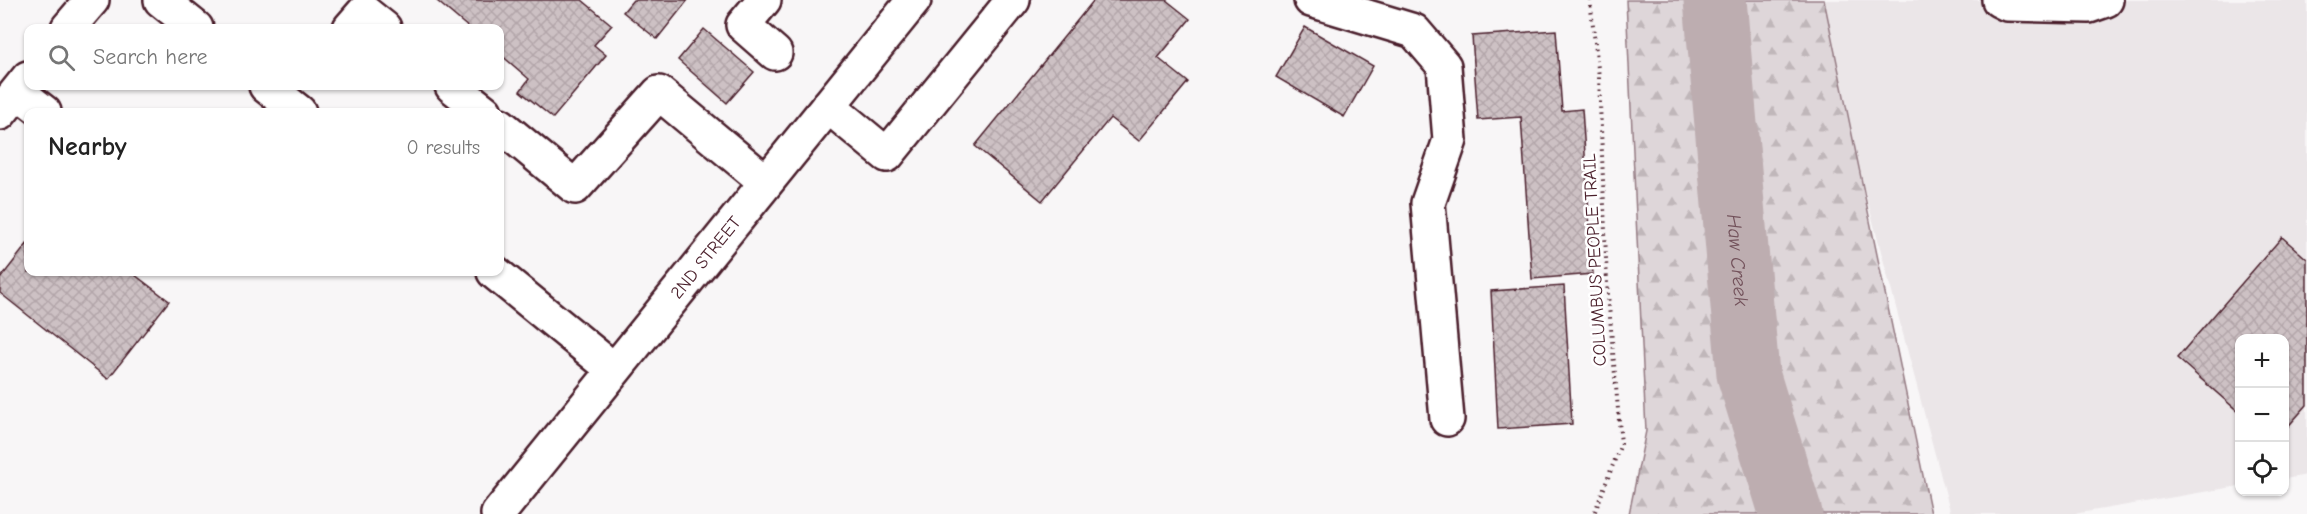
<!DOCTYPE html>
<html lang="en">
<head>
<meta charset="utf-8">
<style>
  body { margin:0; font-family:"Comic Neue",sans-serif; background:#f6f6f6; color:#222 }
  .controls { position:absolute; right:18px; bottom:18px; display:grid; overflow:hidden; border-radius:12px; box-shadow:0 2px 4px #0004 }
  .controls button { width:54px; height:54px; display:grid; place-items:center; padding:0; border:0; border-bottom:2px solid #e0e0e0; background:#fff; color:#222; font:30px sans-serif }
  .list { margin:0; padding:0; list-style:none }
  h2 { display:flex; justify-content:space-between; align-items:center; height:78px; margin:0; padding:0 24px; font-size:26px }
  h2 small { font-size:20px; font-weight:400; color:#767676 }
  .icon { flex:none; width:33px; height:33px; fill:none; stroke:currentColor; stroke-width:2; stroke-linecap:round; stroke-linejoin:round }
  .map { position:relative; flex:none; width:2307px; height:514px; overflow:hidden }
  .search { position:absolute; background:#fff; box-shadow:0 2px 4px #0004; left:24px; top:24px; width:480px; height:66px; display:flex; align-items:center; gap:15px; box-sizing:border-box; padding:0 21px; border-radius:12px; color:#767676; font-size:22px }
  .panel { position:absolute; background:#fff; box-shadow:0 2px 4px #0004; left:24px; top:108px; width:480px; height:168px; border-radius:12px }
  .map>svg:first-child { display:block }
  .built { fill:#ebe6e8 }
  .forest { fill:url(#forest-firs); stroke:#947a82; stroke-width:1.5 }
  .lines { fill:none; stroke-linecap:round; stroke-linejoin:round }
  .river { stroke:#bdadb0; stroke-width:63 }
  .building { fill:url(#building-cross-hatch); stroke:#4a1f2b; stroke-width:1.5 }
  .minor-casing { stroke:#4a1f2b; stroke-width:38 }
  .highway-casing { stroke:#4a1f2b; stroke-width:38 }
  .path { stroke:#4a1f2b; stroke-width:4; stroke-dasharray:1.5 4.5; stroke-linecap:butt }
  .minor { stroke:#fff; stroke-width:33 }
  .highway { stroke:#fff; stroke-width:33 }
  .labels { text-anchor:middle; dominant-baseline:central; stroke-width:5; stroke-linejoin:round; paint-order:stroke }
  .street-label { font-size:18px; fill:#4a1f2b; stroke:#fff }
  .water-label { font-size:20px; font-style:italic; fill:#72515a; stroke:#fff }
</style>
</head>
<body>
<div class="map">
<svg width="2307" height="514" viewBox="0 0 2307 514">
  <defs>
    <pattern id="forest-firs" width="22" height="20" patternUnits="userSpaceOnUse" patternTransform="scale(1.5)"><rect width="22" height="20" fill="#ded6d9"/><path d="M5 1l3.5 6h-7zM16 11l3.5 6h-7z" fill="#c0b7ba"/></pattern>
    <pattern id="building-cross-hatch" width="8" height="8" patternUnits="userSpaceOnUse" patternTransform="scale(1.5)"><rect width="8" height="8" fill="#cdc1c4"/><path d="M0 0l8 8M0 8l8-8" fill="none" stroke="#b2a5a9"/></pattern>
  </defs>
  <rect width="100%" height="100%" fill="#f8f6f7"/>
  <filter id="ink" filterUnits="userSpaceOnUse"><feTurbulence type="fractalNoise" baseFrequency=".0167" numOctaves="2"/><feDisplacementMap in="SourceGraphic" scale="12" xChannelSelector="R" yChannelSelector="G"/><feConvolveMatrix kernelMatrix="1 2 1 2 8 2 1 2 1" color-interpolation-filters="sRGB"/></filter>
  <g filter="url(#ink)">
    <path class="built" d="M 1814,0 L 2307,0 L 2307,475 L 2285,479 L 2284,338 L 2240,338 L 2239,486 L 2074,514 L 1951,514 Z"/>
    <path class="forest" d="M 1626,0 L 1824,0 L 1931,514 L 1629,514 L 1646,431 Z"/>
    <g class="lines">
      <path class="river" id="s1" d="M 1715,0 L 1748,374 L 1791,514"/>
    </g>
    <path class="building" d="M 438,0 L 582,0 L 612,25 L 594,45 L 606,55 L 553,118 L 520,91 L 529,79 L 500,54 L 500,28 L 469,28 L 437,1 Z
      M 633,0 L 688,0 L 657,39 L 623,12 Z
      M 1094,0 L 1166,0 L 1190,19 L 1158,58 L 1188,82 L 1139,141 L 1110,118 L 1042,201 L 975,146 Z
      M 1305,27 L 1373,66 L 1344,117 L 1276,77 Z
      M 704,29 L 754,72 L 727,103 L 678,60 Z
      M 1556,30 L 1562,111 L 1582,109 L 1593,274 L 1532,279 L 1521,117 L 1478,120 L 1472,36 Z
      M 2282,237 L 2307,259 L 2307,405 L 2284,431 L 2284,338 L 2240,338 L 2240,413 L 2177,358 Z
      M 28,243 L 28,272 L 131,272 L 169,301 L 108,379 L 0,293 L 0,279 Z
      M 1564,286 L 1572,424 L 1498,429 L 1491,291 Z"/>
    <g class="lines">
      <defs>
        <path id="minor" d="M 161,0 L 196,28
          M 764,0 L 743,25 L 775,53
          M 1311,0 L 1414,31 L 1444,66 L 1450,140 L 1428,203 L 1447,419
          M 1999,0 L 2007,4 L 2089,6 L 2106,0
          M 350,28 L 364,12 L 384,28
          M 266,86 L 299,112
          M 452,86 L 485,112
          M 18,92 L 44,112
          M 828,106 L 887,155 L 1013,0
          M 500,125 L 575,187 L 659,93 L 766,182
          M 494,272 L 614,370"/>
        <g id="highway">
          <path d="M 68,28 L 92,0"/>
          <path d="M 0,113 L 28,78"/>
          <path id="s2" d="M 498,514 L 914,0"/>
        </g>
      </defs>
      <use href="#minor" class="minor-casing"/>
      <use href="#highway" class="highway-casing"/>
      <path class="path" d="M 1590,0 L 1599,77 L 1607,283 L 1621,444 L 1594,514"/>
      <use href="#minor" class="minor"/>
      <use href="#highway" class="highway"/>
    </g>
  </g>
  <g class="labels">
    <g class="street-label">
      <text stroke="none"><textPath href="#s2" startOffset="330">2ND STREET</textPath></text>
      <text transform="translate(1595 260) rotate(-93)">COLUMBUS PEOPLE TRAIL</text>
    </g>
    <g class="water-label">
      <text stroke="none"><textPath href="#s1" startOffset="261">Haw Creek</textPath></text>
    </g>
  </g>
</svg>
<div class="controls">
<button>+</button>
<button>−</button>
<button><svg class="icon" aria-label="locate" viewBox="0 0 24 24"><circle cx="12" cy="12" r="6"/><path d="M12 2v4M12 18v4M2 12h4M18 12h4"/></svg></button>
</div>
<div class="search"><svg class="icon" aria-label="search" viewBox="0 0 24 24"><circle cx="10" cy="10" r="6"/><path d="M15 15l6 6"/></svg>Search here</div>
<section class="panel">
<h2>Nearby<small>0 results</small></h2>
<ul class="list">
</ul>
</section>
</div>
</body>
</html>
